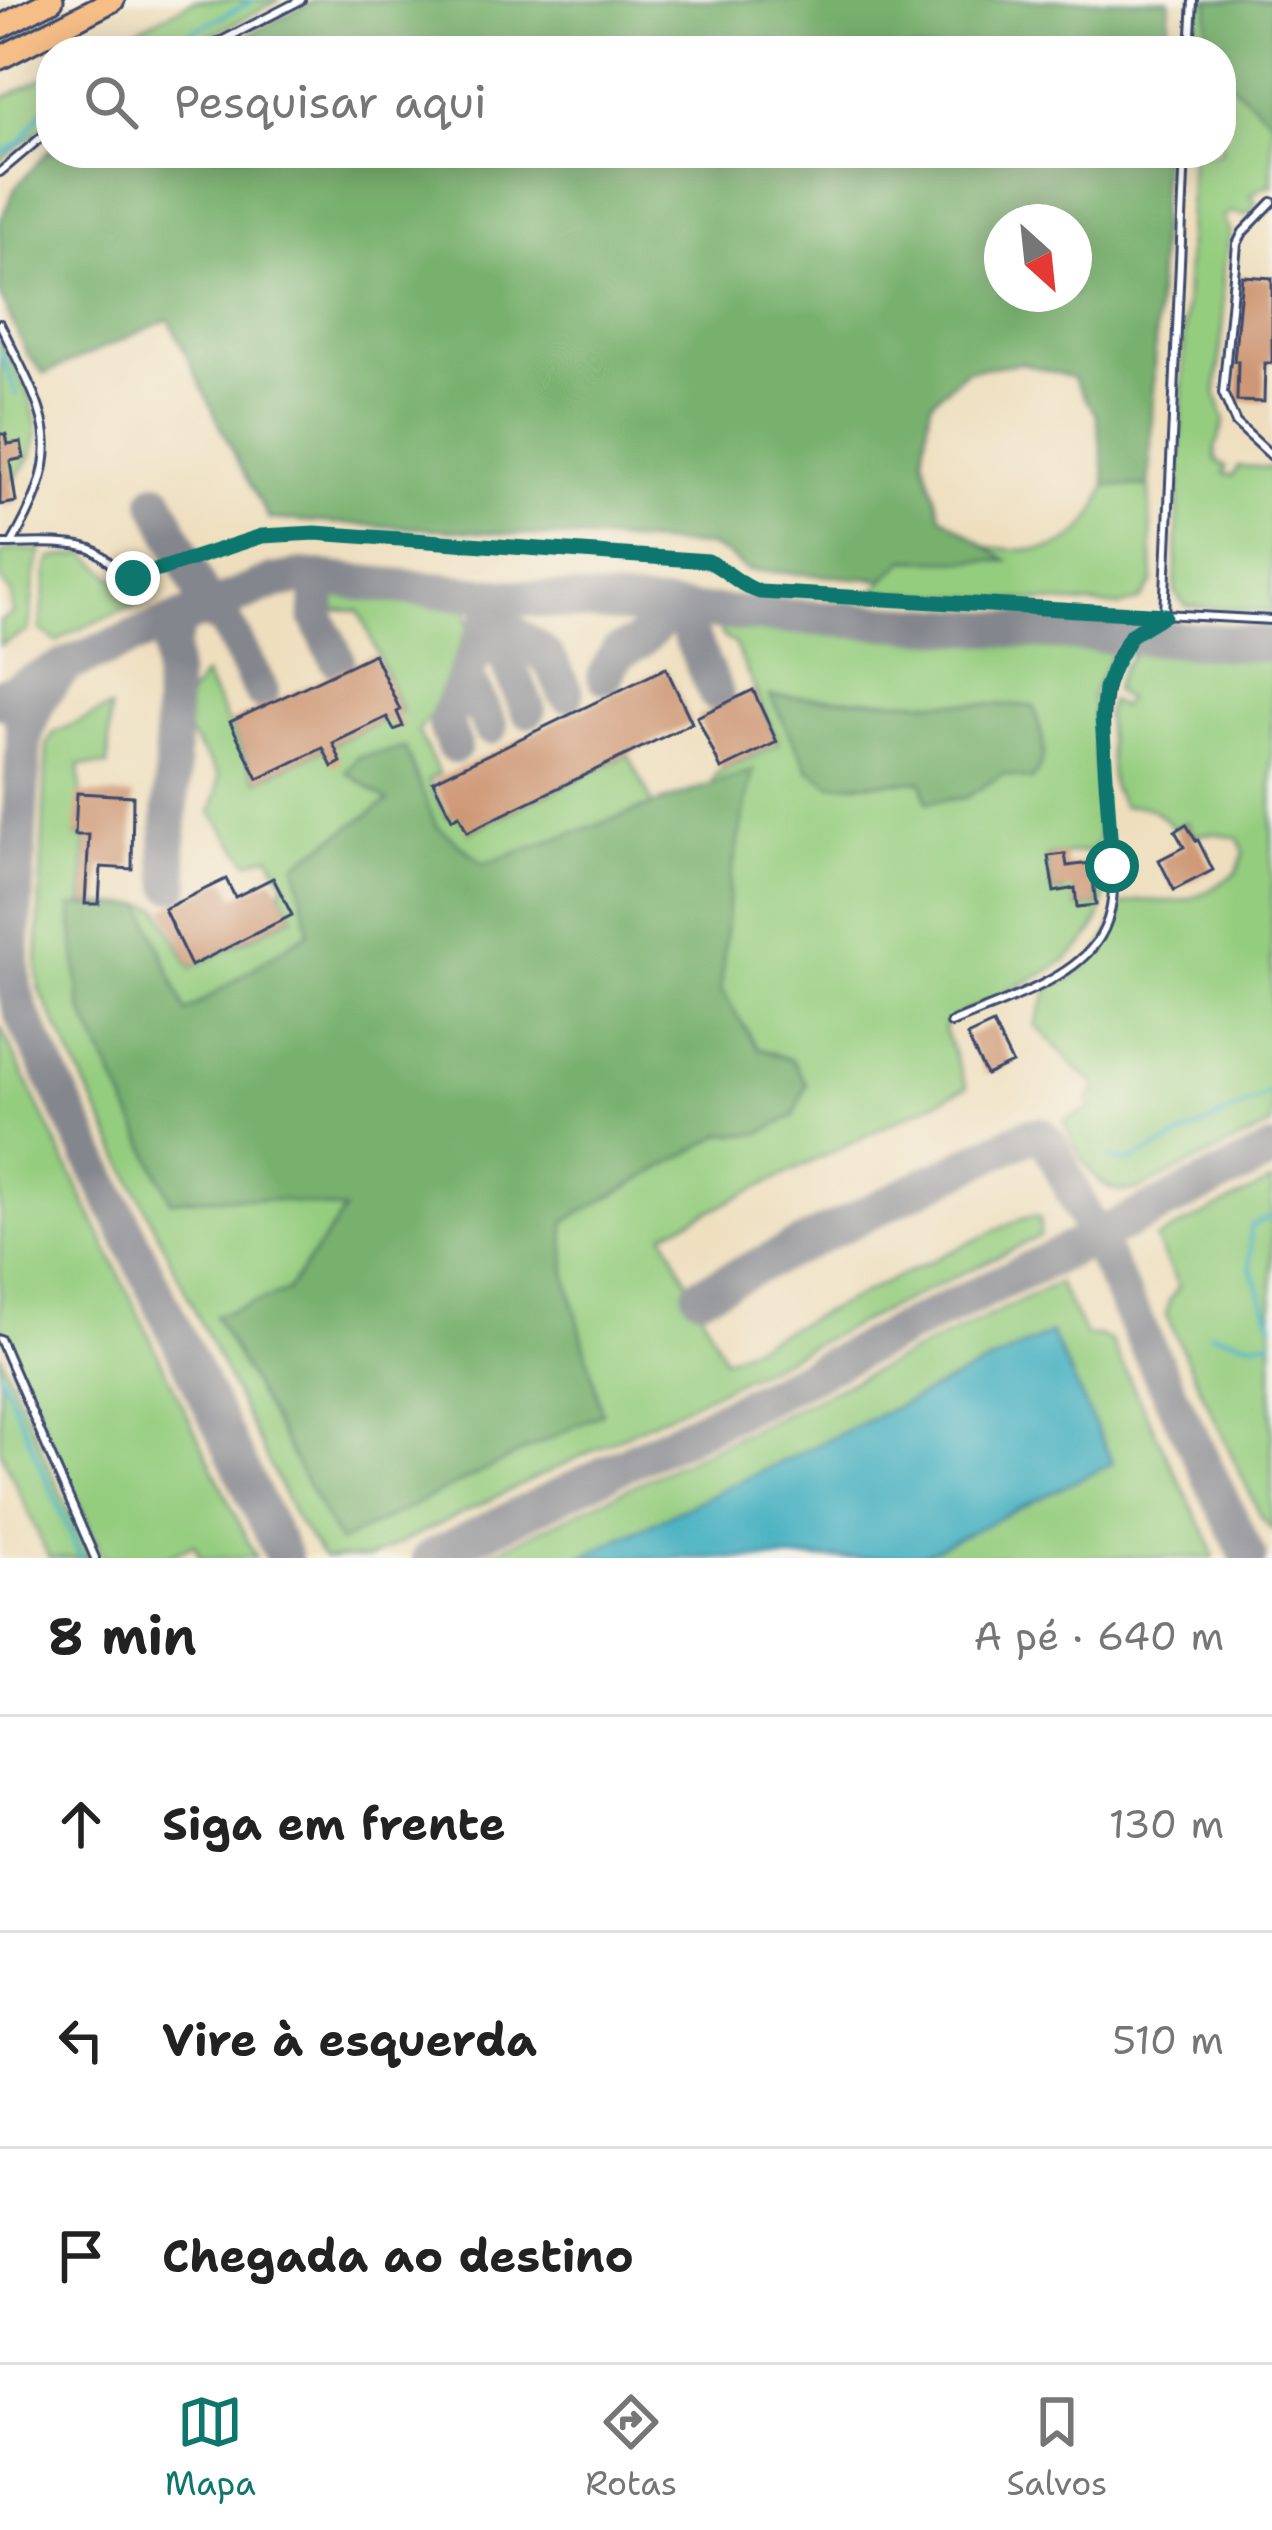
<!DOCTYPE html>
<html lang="pt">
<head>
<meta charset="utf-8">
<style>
  body { margin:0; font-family:"Shantell Sans",sans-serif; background:#f2f2f2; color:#222 }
  .compass { position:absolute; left:984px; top:204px; width:108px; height:108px; border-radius:50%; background:#fff; box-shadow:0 6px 30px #0003; rotate:153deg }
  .stop { position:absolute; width:36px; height:36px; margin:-27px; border:9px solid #0f766e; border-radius:50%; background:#fff }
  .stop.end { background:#0f766e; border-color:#fff; box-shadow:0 3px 12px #0008 }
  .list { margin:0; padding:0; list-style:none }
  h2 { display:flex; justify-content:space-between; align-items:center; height:156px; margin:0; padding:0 48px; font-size:51px }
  h2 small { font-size:39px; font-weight:400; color:#767676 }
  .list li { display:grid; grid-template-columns:78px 1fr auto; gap:36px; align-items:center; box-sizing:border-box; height:216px; padding:0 48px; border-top:3px solid #e0e0e0 }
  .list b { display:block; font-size:45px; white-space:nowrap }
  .list em { font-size:39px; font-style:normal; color:#767676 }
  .icon { flex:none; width:66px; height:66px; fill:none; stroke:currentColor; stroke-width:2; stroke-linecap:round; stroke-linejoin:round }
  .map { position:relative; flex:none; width:1272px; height:1558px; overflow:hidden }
  .search { position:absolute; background:#fff; box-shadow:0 6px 30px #0003; left:36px; right:36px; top:36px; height:132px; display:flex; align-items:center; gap:30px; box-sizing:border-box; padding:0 42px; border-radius:48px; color:#767676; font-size:45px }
  .sheet { height:804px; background:#fff }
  nav { display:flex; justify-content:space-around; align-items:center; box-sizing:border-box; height:168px; border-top:3px solid #e0e0e0; background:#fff; font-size:33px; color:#767676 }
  nav a { display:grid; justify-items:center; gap:6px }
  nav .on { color:#0f766e }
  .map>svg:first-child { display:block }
  .green { fill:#95cd7f; stroke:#587e6e; stroke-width:3 }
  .forest { fill:#78b06e; stroke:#4a7066; stroke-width:3; fill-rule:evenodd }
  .water { fill:#44b0c1; stroke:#307090; stroke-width:3 }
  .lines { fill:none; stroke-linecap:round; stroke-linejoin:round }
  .stream { stroke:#44b0c1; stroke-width:4.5 }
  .taxiway { stroke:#84868e; stroke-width:36 }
  .building { fill:#ce9775 }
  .service-casing { stroke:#3b496c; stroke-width:12 }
  .primary-casing { stroke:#3b496c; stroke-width:27 }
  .service { stroke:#fff; stroke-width:6 }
  .primary { stroke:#f6be87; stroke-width:21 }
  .route { stroke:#0f766e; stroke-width:15 }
</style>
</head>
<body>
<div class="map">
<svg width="1272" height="1558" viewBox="0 0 1272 1558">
  <rect width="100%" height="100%" fill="#f7f3e8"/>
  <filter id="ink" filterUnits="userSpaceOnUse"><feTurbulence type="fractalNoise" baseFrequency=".00833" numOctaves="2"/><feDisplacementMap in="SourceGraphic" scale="24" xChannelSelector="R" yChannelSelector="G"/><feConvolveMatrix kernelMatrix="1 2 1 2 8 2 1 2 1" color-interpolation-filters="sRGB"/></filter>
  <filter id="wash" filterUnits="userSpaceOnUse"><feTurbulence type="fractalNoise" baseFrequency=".004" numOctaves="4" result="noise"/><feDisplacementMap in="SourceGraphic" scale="48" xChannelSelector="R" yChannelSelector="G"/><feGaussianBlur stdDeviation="2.7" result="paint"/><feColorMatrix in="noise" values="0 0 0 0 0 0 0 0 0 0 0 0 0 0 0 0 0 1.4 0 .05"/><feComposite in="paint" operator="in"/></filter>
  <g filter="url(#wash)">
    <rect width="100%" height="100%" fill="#eedebd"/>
    <path class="green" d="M 195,0 L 280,0 L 181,51 L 96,51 Z
      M 1199,0 L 1272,0 L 1272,186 L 1268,185 L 1251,194 L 1256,203 L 1251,213 L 1245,215 L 1231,212 L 1223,217 L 1230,234 L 1223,270 L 1223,326 L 1216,394 L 1225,420 L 1215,449 L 1216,460 L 1226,467 L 1224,474 L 1233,476 L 1238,466 L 1272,468 L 1272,612 L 1186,606 L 1175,593 L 1191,153 L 1221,153 L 1221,51 L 1196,51 Z
      M 51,74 L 51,122 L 0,161 L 0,100 Z
      M 0,338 C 14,366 46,418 34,448 C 27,467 12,481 0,496 Z
      M 1106,485 L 1149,487 L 1153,582 L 1140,600 L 1121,606 L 873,591 L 905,560 L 1004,561 L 988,547 C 1053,555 1083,551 1106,485 Z
      M 17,549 L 42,551 C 31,575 34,605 28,631 L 0,645 L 0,621 L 13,614 L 11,593 L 0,579 L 0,556 L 6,551 Z
      M 87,554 L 117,581 L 135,585 L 145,600 L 69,634 L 57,642 L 40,630 L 48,566 L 52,558 Z
      M 336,590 L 463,603 C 482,641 444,703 418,731 L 439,774 L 428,780 L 446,817 L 458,813 L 469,832 L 629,755 L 653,805 L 711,785 L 717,773 L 779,744 L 734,643 C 723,638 719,635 721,623 L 1093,644 L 1107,647 L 1111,656 L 1092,695 L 1099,833 L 1097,842 L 1089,851 L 1047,856 L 1053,892 L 1063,892 L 1061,877 L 1073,874 L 1077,908 L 1098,905 L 1094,868 L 1101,865 L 1105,869 C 1115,972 1009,979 946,1023 L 944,1030 L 967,1087 L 664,1233 L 724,1359 L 1018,1220 L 1034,1216 L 1040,1218 L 1040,1236 L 369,1558 L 324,1558 L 296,1519 L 39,989 L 37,966 L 47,744 L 54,733 L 110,708 L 108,766 L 79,765 L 81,791 L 76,836 L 86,837 L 83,905 L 146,905 L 159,908 L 191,968 L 293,916 L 280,889 L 285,885 L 270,855 L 249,862 L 211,812 L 217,794 L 219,775 L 181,723 L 188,698 L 204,675 L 257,781 L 402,711 L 359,611 L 330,610 L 332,592 Z
      M 1147,650 L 1272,657 L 1272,1125 L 1137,1190 C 1095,1199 1078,1152 1064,1121 L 1091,1109 L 1088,1102 L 1096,1087 L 1094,1082 C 1073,1071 1055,1042 1035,1025 L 1049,988 L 1072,977 L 1097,954 L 1110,931 L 1120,906 C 1145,896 1153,903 1177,901 C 1199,899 1219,885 1237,872 L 1244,852 L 1238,838 L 1214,833 L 1194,835 L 1187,822 L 1173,828 C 1157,809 1147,804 1123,806 L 1112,787 L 1106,715 L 1110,701 L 1121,707 L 1126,700 L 1114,690 L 1123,667 L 1135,652 Z
      M 0,1026 L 256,1558 L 201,1558 L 194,1544 L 165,1558 L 103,1558 L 0,1324 Z
      M 1272,1181 L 1272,1530 L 1261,1517 L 1166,1315 L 1169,1300 L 1179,1287 L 1155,1239 Z
      M 1058,1283 L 1086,1336 L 1099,1336 L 1111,1342 L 1209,1541 L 1214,1558 L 482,1558 Z
      M 0,1354 L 89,1558 L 49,1558 L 0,1449 Z"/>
    <path class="forest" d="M 316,0 L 1170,0 L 1167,51 L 216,51 Z
      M 1209,0 L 1272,0 L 1272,120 L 1221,75 L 1221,51 L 1206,51 Z
      M 51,148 L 51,153 L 1163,153 L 1149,487 L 1106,485 L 1097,416 L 1072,377 L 1021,363 L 967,370 L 931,402 L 923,457 L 941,515 L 1007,561 L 905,560 L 884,580 L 746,570 L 728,555 L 709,546 L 269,519 L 238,462 L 169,319 L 44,374 L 27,354 L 0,295 L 0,221 L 16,187 ZM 1074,222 L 1074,294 L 1002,294 L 1002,222 Z
      M 770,696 L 1034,706 C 1041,735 1053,755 1031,780 L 1003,774 L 965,798 L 927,802 L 922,781 L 831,785 L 809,770 Z
      M 405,748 L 436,825 L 484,864 L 753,770 L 730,881 L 721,990 L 758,1048 L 792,1060 L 807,1084 L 794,1116 L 758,1134 L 723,1134 L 564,1222 L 566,1273 L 602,1413 L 339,1542 L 215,1316 L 286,1292 L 344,1211 C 290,1199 227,1194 171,1201 L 80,1006 L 71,906 L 143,905 L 186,1012 L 309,932 L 296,864 L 388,801 L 346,772 L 358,757 Z"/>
    <path class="water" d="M 1051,1333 L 1113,1463 L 917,1558 L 579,1558 Z"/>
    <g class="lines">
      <path class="stream" d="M 155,51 L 254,0
        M 0,154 L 22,141 L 44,108 L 51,104
        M 0,352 L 17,395
        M 1109,1158 L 1129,1162 L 1272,1092
        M 1272,1216 L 1250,1226 L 1251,1268 L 1272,1323
        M 1211,1333 L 1252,1343 L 1272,1340
        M 0,1372 L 81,1558"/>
      <path class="taxiway" d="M 157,500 L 205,602 L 216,606
        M 320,578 L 317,617 L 337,659
        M 503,597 L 495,606 C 501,635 531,638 548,659 C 556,669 560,684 566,694
        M 205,602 L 203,611 L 223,618 L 261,691
        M 491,613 L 495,633 L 528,710
        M 467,671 L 468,680 L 490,727
        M 605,676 L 617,653 L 638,643 L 673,610 L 687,628 L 716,694
        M 0,697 L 69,664 L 273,582 L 302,577 L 484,595 L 673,610 L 1272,645
        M 0,700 C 25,702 22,722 24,742 C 30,714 41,690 63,670
        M 24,742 L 12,960 L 14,987 L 21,1012 L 284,1558
        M 454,746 L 446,726 L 448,715 L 495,606
        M 173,884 L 168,852 L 172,788 L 171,644 L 179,622
        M 700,1294 L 1027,1136 L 1040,1135 L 1050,1144 L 1249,1558
        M 430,1558 L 1272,1152"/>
    </g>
    <g id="blocks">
      <path class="building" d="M 1242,276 L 1272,278 L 1272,363 L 1265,363 L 1264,402 L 1237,401 L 1238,361 L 1234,361 Z
        M 0,434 L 6,434 L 8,444 L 21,442 L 24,458 L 10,461 L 16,502 L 0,505 Z
        M 374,654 L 400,710 L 397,712 L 403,726 L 394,730 L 387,717 L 333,743 L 341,762 L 332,767 L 323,748 L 258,779 L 230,722 Z
        M 666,668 L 692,723 L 467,832 L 459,815 L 452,819 L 433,781 Z
        M 753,690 L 777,742 L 721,769 L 697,717 Z
        M 77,793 L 133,796 L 132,869 L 101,867 L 99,904 L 85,904 L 89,835 L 75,835 Z
        M 1186,824 L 1196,841 L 1198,840 L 1213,870 L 1174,890 L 1159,860 L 1184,847 L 1175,831 Z
        M 1065,854 L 1067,866 L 1091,863 L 1096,905 L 1077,907 L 1075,888 L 1054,892 L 1048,856 Z
        M 273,878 L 292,915 L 191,966 L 164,909 L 226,879 L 235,897 Z
        M 993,1024 L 1012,1063 L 986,1075 L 967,1036 Z"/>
    </g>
  </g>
  <g filter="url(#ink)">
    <use href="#blocks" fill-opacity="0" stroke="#3b496c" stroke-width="3"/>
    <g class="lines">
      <defs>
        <path id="service" d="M 202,51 L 301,0
          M 1190,51 L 1193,0
          M 0,172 L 51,129
          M 1272,202 L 1243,232 L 1237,244 L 1223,393 L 1236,423 L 1272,456
          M 0,324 C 46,418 69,444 12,543
          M 0,544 C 24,544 76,540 95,551 C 110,560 116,573 133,578 L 262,536 L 315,533 L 708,561 C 727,570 740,586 760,592 L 1272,620
          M 951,1023 C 997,1003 1074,981 1100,937 C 1115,912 1114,884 1112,856 C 1108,797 1086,679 1133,634 C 1141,626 1154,621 1164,615 L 1185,153
          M 0,1339 L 95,1558"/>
        <path id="primary" d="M 0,27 L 52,0
          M 0,58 L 113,0"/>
      </defs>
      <use href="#service" class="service-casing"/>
      <use href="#primary" class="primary-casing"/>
      <use href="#service" class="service"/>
      <use href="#primary" class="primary"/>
    </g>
  </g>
  <g class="lines" filter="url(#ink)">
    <path class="route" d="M 133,578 L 262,536 L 315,533 L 708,561 C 727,570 740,586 760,592 L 1164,615 L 1131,635 L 1113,668 L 1105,689 L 1102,717 L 1112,866"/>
  </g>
</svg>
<svg class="compass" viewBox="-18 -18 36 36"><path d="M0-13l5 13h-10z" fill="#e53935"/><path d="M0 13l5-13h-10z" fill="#767676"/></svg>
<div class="stop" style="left:1112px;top:866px"></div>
<div class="stop end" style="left:133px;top:578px"></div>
<div class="search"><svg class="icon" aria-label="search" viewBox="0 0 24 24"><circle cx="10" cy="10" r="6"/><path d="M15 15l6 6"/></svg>Pesquisar aqui</div>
</div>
<section class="sheet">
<h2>8 min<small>A pé · 640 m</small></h2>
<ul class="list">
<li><svg class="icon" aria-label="ahead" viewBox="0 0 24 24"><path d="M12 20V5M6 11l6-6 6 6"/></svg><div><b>Siga em frente</b></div><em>130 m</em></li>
<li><svg class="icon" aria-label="left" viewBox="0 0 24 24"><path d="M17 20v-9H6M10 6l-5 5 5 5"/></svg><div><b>Vire à esquerda</b></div><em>510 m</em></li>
<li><svg class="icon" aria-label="arrive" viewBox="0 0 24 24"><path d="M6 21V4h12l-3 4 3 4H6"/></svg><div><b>Chegada ao destino</b></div></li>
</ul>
</section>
<nav>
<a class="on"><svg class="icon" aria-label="map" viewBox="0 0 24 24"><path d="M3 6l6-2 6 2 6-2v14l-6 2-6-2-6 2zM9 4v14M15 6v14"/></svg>Mapa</a>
<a><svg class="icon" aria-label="directions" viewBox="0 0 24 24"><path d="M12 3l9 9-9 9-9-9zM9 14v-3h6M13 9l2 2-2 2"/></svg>Rotas</a>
<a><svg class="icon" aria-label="saved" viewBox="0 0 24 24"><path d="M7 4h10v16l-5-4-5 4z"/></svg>Salvos</a>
</nav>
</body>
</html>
